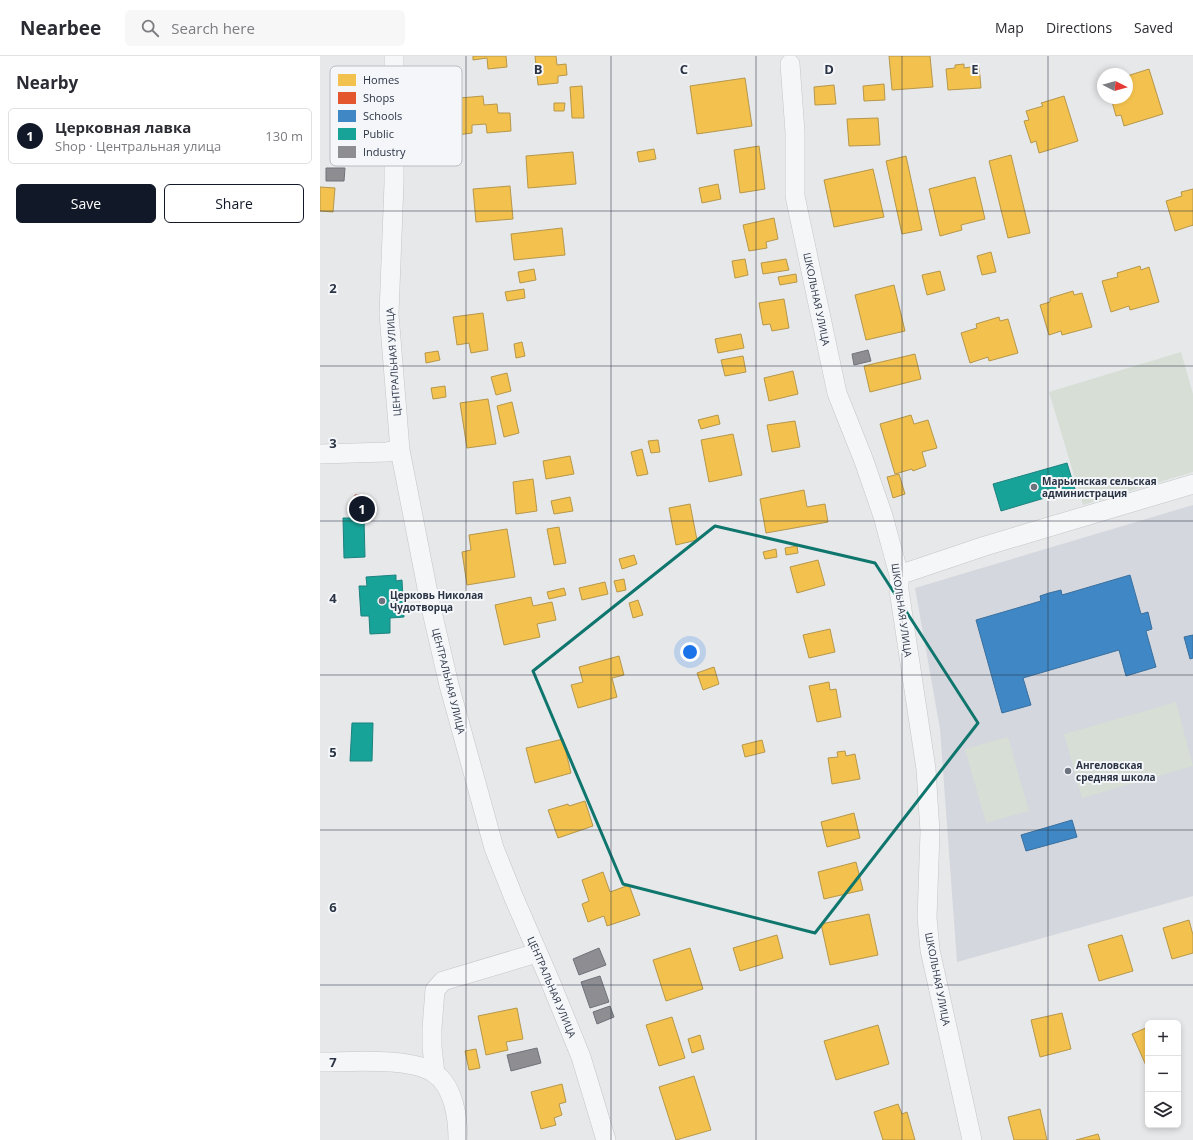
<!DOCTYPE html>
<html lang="en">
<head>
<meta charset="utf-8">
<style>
  body { margin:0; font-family:"Open Sans",sans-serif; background:#f7f7f7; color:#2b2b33 }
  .controls { position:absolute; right:12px; bottom:12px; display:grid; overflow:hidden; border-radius:6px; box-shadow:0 2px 6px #0003 }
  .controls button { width:36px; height:36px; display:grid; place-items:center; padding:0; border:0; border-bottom:1px solid #e1e1e2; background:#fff; color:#2b2b33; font:20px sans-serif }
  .compass { position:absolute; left:777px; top:12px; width:36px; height:36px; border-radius:50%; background:#fff; box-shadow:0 2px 6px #0003; rotate:96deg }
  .you { position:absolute; left:370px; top:596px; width:14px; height:14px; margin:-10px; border:3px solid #fff; border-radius:50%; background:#1a73e8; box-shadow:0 0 0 6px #1a73e833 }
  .badge { display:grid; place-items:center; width:26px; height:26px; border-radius:50%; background:#111827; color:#fff; font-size:13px; font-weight:700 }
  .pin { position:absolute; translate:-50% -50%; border:2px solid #fff; box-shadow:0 1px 4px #0006 }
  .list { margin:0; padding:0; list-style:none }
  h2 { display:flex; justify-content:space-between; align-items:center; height:52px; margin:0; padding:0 16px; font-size:17px }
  h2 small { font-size:13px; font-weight:400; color:#7c7c81 }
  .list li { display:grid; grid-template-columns:26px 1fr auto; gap:12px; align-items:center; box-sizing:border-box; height:56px; margin:0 8px 8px; padding:0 8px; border:1px solid #e1e1e2; border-radius:6px }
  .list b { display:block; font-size:15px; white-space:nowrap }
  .list p { margin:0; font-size:13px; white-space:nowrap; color:#7c7c81 }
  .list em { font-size:13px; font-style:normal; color:#7c7c81 }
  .actions { display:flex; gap:8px; padding:12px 16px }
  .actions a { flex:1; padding:9px 0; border:1px solid #111827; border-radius:6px; text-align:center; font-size:14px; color:#111827 }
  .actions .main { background:#111827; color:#fff }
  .icon { flex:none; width:22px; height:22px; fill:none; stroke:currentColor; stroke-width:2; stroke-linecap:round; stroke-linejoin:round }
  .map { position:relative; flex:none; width:873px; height:1084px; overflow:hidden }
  header { display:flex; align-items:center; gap:24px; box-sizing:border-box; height:56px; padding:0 20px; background:#fff; border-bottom:1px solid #e1e1e2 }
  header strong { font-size:19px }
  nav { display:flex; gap:22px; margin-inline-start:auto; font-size:14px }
  .search { width:280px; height:36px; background:#f7f7f7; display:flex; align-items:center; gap:10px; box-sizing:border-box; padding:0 14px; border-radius:6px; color:#7c7c81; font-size:15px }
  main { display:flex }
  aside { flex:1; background:#fff }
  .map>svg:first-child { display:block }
  .built { fill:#d4d7dd }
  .green { fill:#d6ded6 }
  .homes { fill:#f2c14e; stroke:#b6974b }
  .shops { fill:#e4572e; stroke:#ac4c35 }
  .schools { fill:#3f88c5; stroke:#396f9f }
  .public { fill:#17a398; stroke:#1d827f }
  .industry { fill:#8d8d92; stroke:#70727b }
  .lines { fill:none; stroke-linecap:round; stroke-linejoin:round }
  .minor-casing { stroke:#c4c6c8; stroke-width:20 }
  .minor { stroke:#f5f6f7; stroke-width:19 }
  .marked { fill:none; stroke:#0f766e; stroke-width:3; stroke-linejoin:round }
  .grid { fill:none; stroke:#2b3445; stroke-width:1; stroke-opacity:0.55 }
  .poi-dot { fill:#6c737f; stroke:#f4f6f9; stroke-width:1.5 }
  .labels { text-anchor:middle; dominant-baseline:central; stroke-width:4; stroke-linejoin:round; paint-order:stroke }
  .street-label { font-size:10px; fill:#2b3445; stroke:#f4f6f9 }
  .poi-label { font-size:10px; font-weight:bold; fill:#2b3445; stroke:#f4f6f9; text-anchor:start }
  .key { fill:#f4f6f9; stroke:#b8bcc3; stroke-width:1 }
  .key-label { font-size:11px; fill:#2b3445 }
  .grid-label { font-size:13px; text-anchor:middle; font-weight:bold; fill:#2b3445; stroke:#f4f6f9; stroke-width:4; stroke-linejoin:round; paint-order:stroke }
</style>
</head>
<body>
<header>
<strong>Nearbee</strong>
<div class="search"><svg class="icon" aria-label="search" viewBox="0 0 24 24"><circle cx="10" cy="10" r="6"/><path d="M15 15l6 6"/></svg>Search here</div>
<nav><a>Map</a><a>Directions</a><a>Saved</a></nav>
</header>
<main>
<aside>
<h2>Nearby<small></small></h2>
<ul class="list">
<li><span class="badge">1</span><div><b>Церковная лавка</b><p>Shop · Центральная улица</p></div><em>130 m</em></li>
</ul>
<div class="actions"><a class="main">Save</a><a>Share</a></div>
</aside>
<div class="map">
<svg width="873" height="1084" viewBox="0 0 873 1084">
  <rect width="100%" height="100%" fill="#e6e8ea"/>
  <path class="built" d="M 873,449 L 873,840 L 637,906 L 620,673 L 595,532 Z"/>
  <path class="green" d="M 861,296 L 873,338 L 873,416 L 763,449 L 729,336 Z
    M 856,646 L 873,710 L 762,742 L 744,678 Z
    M 688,681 L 709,755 L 666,767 L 645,693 Z"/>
  <path class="homes" d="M 153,0 L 186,0 L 187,11 L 168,13 L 167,2 L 153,4 Z
    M 215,0 L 236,0 L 237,9 L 246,8 L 247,19 L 238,20 L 238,27 L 218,29 Z
    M 569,0 L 610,0 L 613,31 L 572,34 Z
    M 644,8 L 644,12 L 659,10 L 661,32 L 628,34 L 626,13 L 635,12 L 635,9 Z
    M 829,13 L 843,58 L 804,70 L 801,59 L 796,60 L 791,42 L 807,42 L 807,20 Z
    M 425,22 L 432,70 L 377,78 L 370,30 Z
    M 564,28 L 565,44 L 544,45 L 543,30 Z
    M 514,29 L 516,48 L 495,49 L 494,31 Z
    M 262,30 L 264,62 L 252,62 L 250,31 Z
    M 163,40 L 164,49 L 177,48 L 178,57 L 190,57 L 191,75 L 167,77 L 166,68 L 152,69 L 152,77 L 137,79 L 137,70 L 129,71 L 128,43 Z
    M 744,40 L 758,85 L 719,97 L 716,85 L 711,87 L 704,65 L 709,64 L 706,55 L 723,50 L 721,47 Z
    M 234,47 L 245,47 L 244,55 L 234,55 Z
    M 558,62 L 560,89 L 529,90 L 527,63 Z
    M 439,90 L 445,133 L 420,137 L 414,94 Z
    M 334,93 L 336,103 L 319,106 L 317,96 Z
    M 253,96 L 256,128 L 208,132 L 206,100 Z
    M 691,99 L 710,177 L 688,182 L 669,105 Z
    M 586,100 L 602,174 L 582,178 L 566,105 Z
    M 553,113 L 564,161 L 514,171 L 504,124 Z
    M 655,121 L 665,163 L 641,169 L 642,174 L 620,180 L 609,133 Z
    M 398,128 L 401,143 L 382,147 L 379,132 Z
    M 190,130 L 193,163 L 156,166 L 153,133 Z
    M 0,131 L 15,132 L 13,156 L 0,155 Z
    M 873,133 L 873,170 L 873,169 L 855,175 L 846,145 L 862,140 L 861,136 Z
    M 454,162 L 458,183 L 446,186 L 447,192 L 429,195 L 423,169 Z
    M 242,172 L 245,199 L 194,204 L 191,178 Z
    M 671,196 L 676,216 L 662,219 L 657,200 Z
    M 425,203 L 428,219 L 415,222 L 412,205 Z
    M 466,203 L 469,214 L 443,218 L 441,207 Z
    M 820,210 L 821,214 L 829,211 L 839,246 L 810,254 L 809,250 L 791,256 L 782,225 L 798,221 L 797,217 Z
    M 214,213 L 216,224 L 200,227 L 198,216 Z
    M 620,215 L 625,234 L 607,239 L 602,219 Z
    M 476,218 L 477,226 L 460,229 L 458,221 Z
    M 574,229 L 585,275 L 546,284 L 535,239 Z
    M 204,233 L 205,242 L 187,245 L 185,236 Z
    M 753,235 L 754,239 L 762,237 L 772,271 L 742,279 L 741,275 L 729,279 L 720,249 L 730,246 L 730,242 Z
    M 464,243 L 469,272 L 452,275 L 450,268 L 443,269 L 439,247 Z
    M 163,257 L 168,294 L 151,297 L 149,287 L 137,289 L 133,261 Z
    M 679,261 L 680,265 L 688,263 L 698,297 L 669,305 L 668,301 L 650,307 L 641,277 L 657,272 L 656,268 Z
    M 421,278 L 424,292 L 398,297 L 395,283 Z
    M 202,286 L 205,300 L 196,302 L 194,288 Z
    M 118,295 L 120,304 L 106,307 L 105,297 Z
    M 595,298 L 601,323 L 550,336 L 544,310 Z
    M 423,300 L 426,316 L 405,320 L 401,304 Z
    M 473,315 L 478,338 L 449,345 L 444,322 Z
    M 187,317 L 191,335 L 176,339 L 171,321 Z
    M 125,330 L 126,341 L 113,343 L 111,332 Z
    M 168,343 L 176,388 L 147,392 L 140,347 Z
    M 192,346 L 199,377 L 184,381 L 177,350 Z
    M 398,359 L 400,368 L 381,373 L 378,364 Z
    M 591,359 L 594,368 L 608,364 L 617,392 L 602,396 L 606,410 L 593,415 L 592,413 L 575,418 L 560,368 Z
    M 475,365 L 480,391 L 452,396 L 447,369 Z
    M 413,378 L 422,419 L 389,426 L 381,384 Z
    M 338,384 L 340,396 L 331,397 L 328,385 Z
    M 322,393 L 328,418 L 317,420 L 311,396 Z
    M 250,400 L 254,418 L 226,423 L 223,405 Z
    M 579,418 L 585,438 L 573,442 L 567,421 Z
    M 213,423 L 217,455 L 196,458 L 193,426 Z
    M 484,434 L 487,451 L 505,448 L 508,466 L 446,477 L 440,443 Z
    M 250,441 L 253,455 L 234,458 L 231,445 Z
    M 370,448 L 377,484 L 356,489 L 349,452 Z
    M 239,471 L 246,507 L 234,509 L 227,473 Z
    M 187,473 L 195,521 L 147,529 L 142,496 L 151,494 L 149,479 Z
    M 477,490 L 478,497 L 466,499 L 465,492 Z
    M 456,493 L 457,501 L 445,503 L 443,496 Z
    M 314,499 L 317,508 L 302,513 L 299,503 Z
    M 498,504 L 505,529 L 477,537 L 470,511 Z
    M 304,523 L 306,534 L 297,536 L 294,525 Z
    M 285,526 L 288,538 L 262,544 L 259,532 Z
    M 244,532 L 246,539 L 229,543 L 227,536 Z
    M 211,541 L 213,550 L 232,546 L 236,564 L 217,568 L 220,581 L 184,589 L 175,549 Z
    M 318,544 L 323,559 L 313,562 L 309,547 Z
    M 510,573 L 515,596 L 489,602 L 483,579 Z
    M 299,600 L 304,619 L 292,622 L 297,641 L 258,652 L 251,629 L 263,626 L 259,611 Z
    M 394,611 L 399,628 L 383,634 L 377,617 Z
    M 509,626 L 510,634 L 516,633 L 521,661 L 497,666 L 489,630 Z
    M 243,683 L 251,717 L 215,727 L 206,692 Z
    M 442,684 L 445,696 L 425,701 L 422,689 Z
    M 525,695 L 526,700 L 535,698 L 540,723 L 512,728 L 508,702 L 518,701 L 517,696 Z
    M 265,745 L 273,770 L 238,782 L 228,754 L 248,748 L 249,750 Z
    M 534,757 L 540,782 L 507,791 L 501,766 Z
    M 536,806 L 543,834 L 504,843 L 498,816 Z
    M 283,816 L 290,836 L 309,829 L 320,859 L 287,870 L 284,860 L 268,866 L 262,848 L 269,845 L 262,824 Z
    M 549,858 L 558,899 L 510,909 L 501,868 Z
    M 869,864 L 873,879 L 873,897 L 852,903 L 843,872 Z
    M 457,879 L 463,902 L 420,915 L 413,892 Z
    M 802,879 L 813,915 L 779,925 L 768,889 Z
    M 370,892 L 383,933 L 346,945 L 333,904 Z
    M 197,952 L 203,983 L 186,986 L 188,994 L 166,999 L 158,960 Z
    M 742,957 L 751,993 L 720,1001 L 711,964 Z
    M 352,961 L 365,1002 L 339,1010 L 326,969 Z
    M 558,969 L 569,1008 L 516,1024 L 504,985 Z
    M 828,971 L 828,1014 L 812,978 Z
    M 380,979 L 384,993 L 372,997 L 368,983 Z
    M 156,993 L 160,1012 L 149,1014 L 145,995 Z
    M 374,1020 L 391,1074 L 356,1084 L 339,1031 Z
    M 242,1028 L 246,1046 L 239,1048 L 242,1059 L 234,1062 L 236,1069 L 221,1073 L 211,1036 Z
    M 578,1048 L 582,1058 L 587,1056 L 595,1084 L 563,1084 L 554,1056 Z
    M 720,1053 L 727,1084 L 694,1084 L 688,1061 Z
    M 778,1078 L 780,1084 L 756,1084 Z"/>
  <path class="shops" d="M 35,439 L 45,439 L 46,460 L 35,460 Z"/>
  <path class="schools" d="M 810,519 L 821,558 L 828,556 L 832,573 L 826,575 L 836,611 L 806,620 L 799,594 L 703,622 L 711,649 L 682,657 L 656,564 L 721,545 L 720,540 L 729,537 L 741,534 L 742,539 Z
    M 873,579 L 873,602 L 870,603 L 864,581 Z
    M 752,764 L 757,781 L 706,795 L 701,779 Z"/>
  <path class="public" d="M 747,407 L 755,433 L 681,455 L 673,428 Z
    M 23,462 L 44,462 L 45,501 L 24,502 Z
    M 76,519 L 76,525 L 82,524 L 84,561 L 70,562 L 70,577 L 50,578 L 49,560 L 41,560 L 39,530 L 47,530 L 46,521 Z
    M 32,667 L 53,667 L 52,705 L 30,705 Z"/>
  <path class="industry" d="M 6,112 L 25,112 L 24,125 L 6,125 Z
    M 548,294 L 551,305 L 534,309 L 532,298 Z
    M 279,892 L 286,909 L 259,919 L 253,903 Z
    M 280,920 L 289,946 L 270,952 L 261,926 Z
    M 290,950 L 294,961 L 277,968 L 273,956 Z
    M 217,992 L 221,1007 L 191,1015 L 187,999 Z"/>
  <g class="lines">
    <defs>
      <path id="minor" d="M 74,0 L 74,127 L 69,258 L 80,394 L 110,547 L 129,629 L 174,792 L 194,842 L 230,925 L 261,1001 L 286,1084
        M 470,8 L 475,76 L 475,140 L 517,337 L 544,405 L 563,460 L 579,519 L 579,534 L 606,713 L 610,776 L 607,862 L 610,894 L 652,1084
        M 0,398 L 67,396 L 80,394
        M 579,519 L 665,490 L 873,428
        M 0,1006 C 30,1006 90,1001 114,1017 C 134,1030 138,1063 138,1084
        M 115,1018 L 112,991 L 112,972 L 115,934 L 123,925 L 217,897"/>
    </defs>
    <use href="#minor" class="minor-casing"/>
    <use href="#minor" class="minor"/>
  </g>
  <path class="marked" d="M 395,470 L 555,507 L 658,667 L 495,877 L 303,828 L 213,615 Z"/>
  <path class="grid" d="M 146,0 L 146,1084M 291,0 L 291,1084M 436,0 L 436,1084M 582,0 L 582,1084M 728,0 L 728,1084M 0,155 L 873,155M 0,310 L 873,310M 0,465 L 873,465M 0,619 L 873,619M 0,774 L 873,774M 0,929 L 873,929"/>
  <g class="poi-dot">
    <circle cx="714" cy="431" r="4"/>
    <circle cx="62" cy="545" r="4"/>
    <circle cx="748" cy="715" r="4"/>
  </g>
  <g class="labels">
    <g class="street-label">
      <text transform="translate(497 243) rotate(78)">ШКОЛЬНАЯ УЛИЦА</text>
      <text transform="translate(73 306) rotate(-94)">ЦЕНТРАЛЬНАЯ УЛИЦА</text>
      <text transform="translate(582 554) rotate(82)">ШКОЛЬНАЯ УЛИЦА</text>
      <text transform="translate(129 625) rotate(76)">ЦЕНТРАЛЬНАЯ УЛИЦА</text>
      <text transform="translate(618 923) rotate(79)">ШКОЛЬНАЯ УЛИЦА</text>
      <text transform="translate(232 931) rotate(67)">ЦЕНТРАЛЬНАЯ УЛИЦА</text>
    </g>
    <g class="poi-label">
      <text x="722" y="425">Марьинская сельская<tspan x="722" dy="12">администрация</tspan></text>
      <text x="70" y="539">Церковь Николая<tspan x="70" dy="12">Чудотворца</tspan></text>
      <text x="756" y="709">Ангеловская<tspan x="756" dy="12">средняя школа</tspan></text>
    </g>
  </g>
  <rect x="10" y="10" width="132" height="100" rx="6" class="key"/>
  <rect x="18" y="18" width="18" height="12" fill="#f2c14e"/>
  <rect x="18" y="36" width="18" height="12" fill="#e4572e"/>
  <rect x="18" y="54" width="18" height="12" fill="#3f88c5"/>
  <rect x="18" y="72" width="18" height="12" fill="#17a398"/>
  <rect x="18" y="90" width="18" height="12" fill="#8d8d92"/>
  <g class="key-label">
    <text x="43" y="28">Homes</text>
    <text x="43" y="46">Shops</text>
    <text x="43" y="64">Schools</text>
    <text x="43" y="82">Public</text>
    <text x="43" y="100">Industry</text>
  </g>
  <g class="grid-label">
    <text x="218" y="18">B</text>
    <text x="364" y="18">C</text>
    <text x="509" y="18">D</text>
    <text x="655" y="18">E</text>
    <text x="13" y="237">2</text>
    <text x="13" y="392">3</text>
    <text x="13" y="547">4</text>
    <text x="13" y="701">5</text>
    <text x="13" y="856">6</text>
    <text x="13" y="1011">7</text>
  </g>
</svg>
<div class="controls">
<button>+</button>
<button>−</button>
<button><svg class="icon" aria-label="layers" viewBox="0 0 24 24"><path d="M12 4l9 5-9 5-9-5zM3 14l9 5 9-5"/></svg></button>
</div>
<svg class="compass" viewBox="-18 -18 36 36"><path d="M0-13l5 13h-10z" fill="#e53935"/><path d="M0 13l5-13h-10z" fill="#7c7c81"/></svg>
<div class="you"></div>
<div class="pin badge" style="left:42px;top:453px">1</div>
</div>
</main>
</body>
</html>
